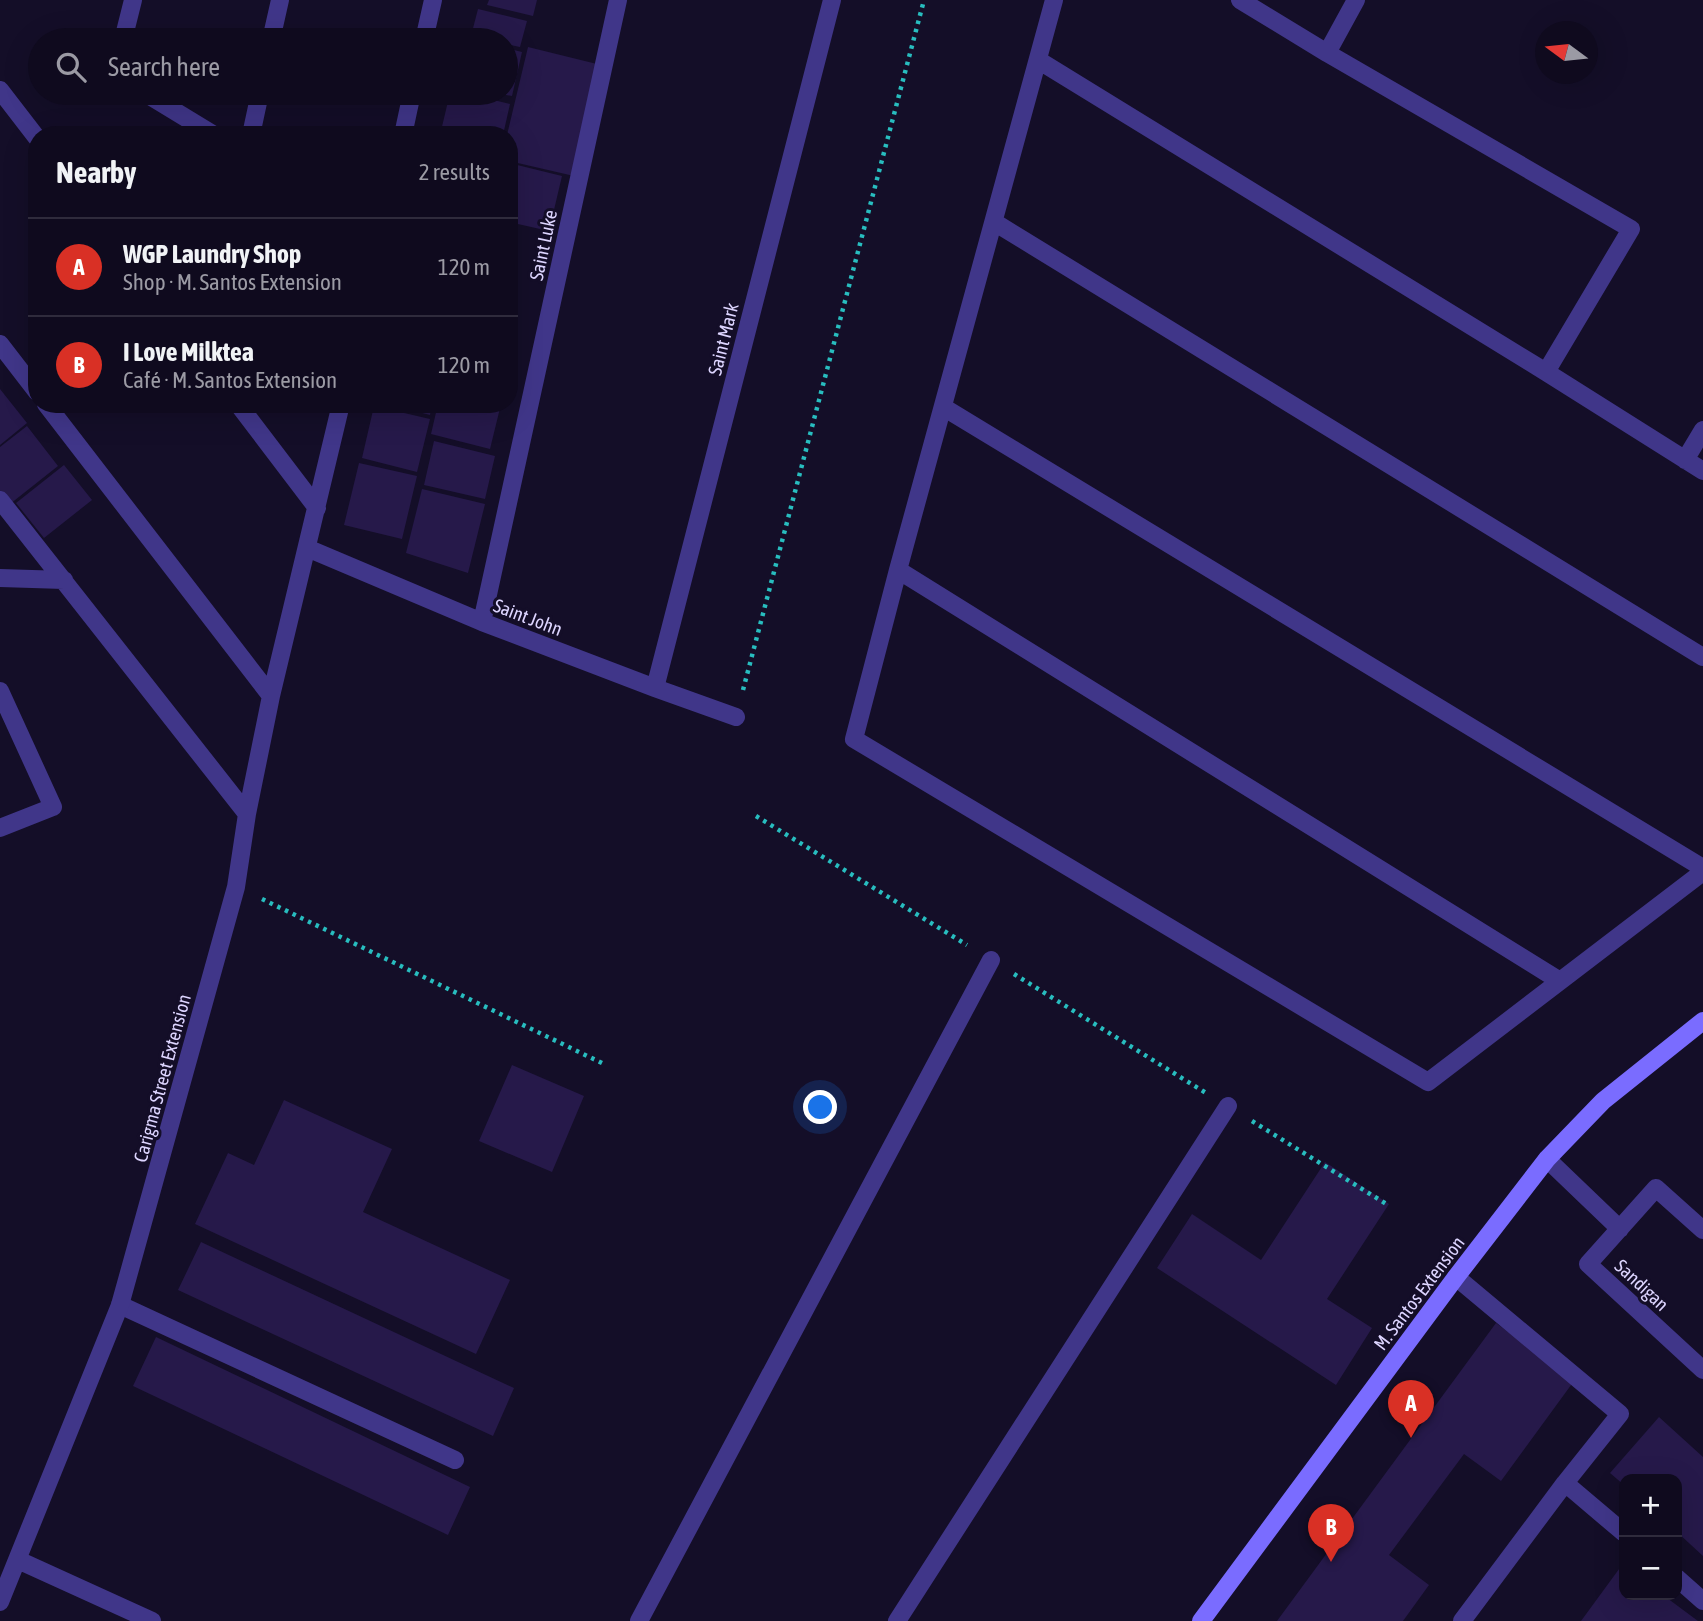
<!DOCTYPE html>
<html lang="en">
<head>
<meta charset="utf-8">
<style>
  body { margin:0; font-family:"Asap Condensed",sans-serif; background:#1d182b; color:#f1f3f6 }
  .controls { position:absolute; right:21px; bottom:21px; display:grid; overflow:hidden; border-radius:14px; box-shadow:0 7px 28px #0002 }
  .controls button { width:63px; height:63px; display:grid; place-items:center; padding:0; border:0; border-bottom:2px solid #2f2b3c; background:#0f0a1e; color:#f1f3f6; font:35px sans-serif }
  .compass { position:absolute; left:1535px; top:21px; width:63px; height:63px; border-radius:50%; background:#0f0a1e; box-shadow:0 7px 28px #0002; rotate:285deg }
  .you { position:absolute; left:821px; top:1108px; width:24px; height:24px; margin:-18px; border:5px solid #fff; border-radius:50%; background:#1a73e8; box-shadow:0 0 0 10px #1a73e833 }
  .badge { display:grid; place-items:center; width:46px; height:46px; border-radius:50%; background:#d93025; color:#fff; font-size:23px; font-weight:700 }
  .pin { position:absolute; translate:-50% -58px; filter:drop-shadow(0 2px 4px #0008) }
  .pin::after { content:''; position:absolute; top:37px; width:24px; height:21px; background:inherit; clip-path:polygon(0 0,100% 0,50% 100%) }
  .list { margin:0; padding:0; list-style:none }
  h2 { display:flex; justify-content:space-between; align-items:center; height:91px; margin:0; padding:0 28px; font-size:30px }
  h2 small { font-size:23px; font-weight:400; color:#9b9aa4 }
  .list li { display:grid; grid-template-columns:46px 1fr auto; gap:21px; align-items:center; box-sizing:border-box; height:98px; padding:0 28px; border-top:2px solid #2f2b3c }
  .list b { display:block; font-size:26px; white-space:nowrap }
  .list p { margin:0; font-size:23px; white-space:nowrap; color:#9b9aa4 }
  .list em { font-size:23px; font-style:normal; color:#9b9aa4 }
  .icon { flex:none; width:38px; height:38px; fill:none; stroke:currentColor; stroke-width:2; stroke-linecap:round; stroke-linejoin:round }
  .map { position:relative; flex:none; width:1703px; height:1621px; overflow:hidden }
  .search { position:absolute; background:#0f0a1e; box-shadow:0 7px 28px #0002; left:28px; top:28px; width:490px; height:77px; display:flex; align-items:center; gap:18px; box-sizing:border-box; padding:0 24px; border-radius:38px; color:#9b9aa4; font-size:26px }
  .panel { position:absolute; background:#0f0a1e; box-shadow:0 7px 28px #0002; left:28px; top:126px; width:490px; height:287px; border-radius:28px }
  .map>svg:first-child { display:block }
  .building { fill:#26194a }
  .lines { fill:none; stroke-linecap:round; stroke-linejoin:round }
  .path { stroke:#28bdbf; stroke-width:4.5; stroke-dasharray:3.5 5; stroke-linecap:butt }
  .lane { stroke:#403689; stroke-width:18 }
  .street { stroke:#403689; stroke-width:18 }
  .secondary { stroke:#7a6cff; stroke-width:18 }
  .labels { text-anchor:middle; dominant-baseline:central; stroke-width:6; stroke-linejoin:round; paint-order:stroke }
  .street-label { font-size:19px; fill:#ddd5ff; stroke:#140e28 }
</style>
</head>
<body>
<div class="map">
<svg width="1703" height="1621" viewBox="0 0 1703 1621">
  <rect width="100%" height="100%" fill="#140e28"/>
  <path class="building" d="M 489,0 L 537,0 L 533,16 L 487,5 Z
    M 478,9 L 527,21 L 520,47 L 506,44 L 506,40 L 491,40 L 471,36 Z
    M 528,47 L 601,65 L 574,176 L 509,161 L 509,135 L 507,135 Z
    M 506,48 L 522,52 L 512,96 L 506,95 Z
    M 450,93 L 465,93 L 510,104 L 503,135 L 440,135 Z
    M 509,163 L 562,176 L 549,231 L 509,222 Z
    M 509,341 L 518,343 L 510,377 L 509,377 Z
    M 0,389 L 27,423 L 0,445 Z
    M 388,404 L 432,404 L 430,415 Z
    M 438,404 L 501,404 L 490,449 L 431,434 Z
    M 374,406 L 430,419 L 417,472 L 362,458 Z
    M 27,426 L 58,466 L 10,504 L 0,491 L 0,447 Z
    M 434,441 L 495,456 L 485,499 L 424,485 Z
    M 359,463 L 417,476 L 402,539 L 344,525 Z
    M 64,465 L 92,500 L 44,538 L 16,503 Z
    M 422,489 L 485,504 L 468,573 L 406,553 Z
    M 512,1065 L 584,1096 L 552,1172 L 479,1141 Z
    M 284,1100 L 392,1149 L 363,1212 L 510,1280 L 476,1354 L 195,1224 L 228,1153 L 254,1165 Z
    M 1325,1162 L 1389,1204 L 1327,1299 L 1372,1328 L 1336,1385 L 1157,1268 L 1192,1214 L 1261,1260 Z
    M 201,1242 L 514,1388 L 493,1436 L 178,1290 Z
    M 1496,1323 L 1574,1381 L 1501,1481 L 1464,1454 L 1389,1555 L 1429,1585 L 1403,1621 L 1277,1621 Z
    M 156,1337 L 470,1487 L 448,1535 L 133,1386 Z
    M 1659,1417 L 1703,1457 L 1703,1556 L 1677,1532 L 1677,1479 L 1624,1479 L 1624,1485 L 1610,1473 Z
    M 1622,1565 L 1624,1566 L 1624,1595 L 1663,1595 L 1698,1621 L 1581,1621 Z"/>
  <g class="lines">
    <path class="path" d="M 743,690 L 924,0
      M 756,816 L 967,945
      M 262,899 L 606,1065
      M 1014,974 L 1206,1093
      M 1252,1121 L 1388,1205"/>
    <path class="lane" d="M 1456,1277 L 1620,1414 L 1565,1483 L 1462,1621
      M 120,1305 L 455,1460
      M 1565,1483 L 1624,1533
      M 1677,1578 L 1703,1601"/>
    <path class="street" d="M 1054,0 L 898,570 L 854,739 L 1428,1082 L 1703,872
      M 1240,0 L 1327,53 L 1631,229 L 1546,372
      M 123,40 L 133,0
      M 271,40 L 280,0
      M 424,40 L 433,0
      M 1327,53 L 1356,0
      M 1038,60 L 1546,372 L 1703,471
      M 0,90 L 37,138
      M 145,93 L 214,135
      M 251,135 L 260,93
      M 403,135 L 412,93
      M 994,222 L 1703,657
      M 0,344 L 37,392
      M 46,404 L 271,696
      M 238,404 L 317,508
      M 943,407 L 1703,868
      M 1685,460 L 1703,430
      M 0,500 L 247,814
      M 307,548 L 482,622 L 655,688 L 736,717
      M 898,570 L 1560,981
      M 0,578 L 64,580
      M 482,622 L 618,0
      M 655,688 L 832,0
      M 0,691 L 53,807 L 0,828
      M 1547,1159 L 1620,1229
      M 1703,1230 L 1656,1188 L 1588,1264 L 1703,1370
      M 18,1560 L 152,1621
      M 0,1602 L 120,1305 L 236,887 L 247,814 L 271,696 L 341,404
      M 639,1621 L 991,960
      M 897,1621 L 1228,1106"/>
    <path class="secondary" d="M 1201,1621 L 1456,1277 L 1547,1159 L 1603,1101 L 1703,1021"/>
  </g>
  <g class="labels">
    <g class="street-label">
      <text transform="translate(543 245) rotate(-78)">Saint Luke</text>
      <text transform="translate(723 339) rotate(-76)">Saint Mark</text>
      <text transform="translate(528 617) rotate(21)">Saint John</text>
      <text transform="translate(162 1078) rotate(-75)">Carigma Street Extension</text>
      <text transform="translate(1642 1285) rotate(43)">Sandigan</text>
      <text transform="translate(1419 1293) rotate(-53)">M. Santos Extension</text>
    </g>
  </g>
</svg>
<div class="controls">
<button>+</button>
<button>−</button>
</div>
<svg class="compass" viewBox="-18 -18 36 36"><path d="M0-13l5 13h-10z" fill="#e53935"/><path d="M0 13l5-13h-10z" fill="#9b9aa4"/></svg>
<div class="you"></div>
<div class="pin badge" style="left:1411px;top:1438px">A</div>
<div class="pin badge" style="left:1331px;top:1562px">B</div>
<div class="search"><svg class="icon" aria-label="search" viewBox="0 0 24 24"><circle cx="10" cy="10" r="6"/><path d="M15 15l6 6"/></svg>Search here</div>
<section class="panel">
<h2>Nearby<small>2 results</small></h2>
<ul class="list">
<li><span class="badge">A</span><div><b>WGP Laundry Shop</b><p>Shop · M. Santos Extension</p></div><em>120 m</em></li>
<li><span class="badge">B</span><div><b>I Love Milktea</b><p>Café · M. Santos Extension</p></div><em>120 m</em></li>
</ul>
</section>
</div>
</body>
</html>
